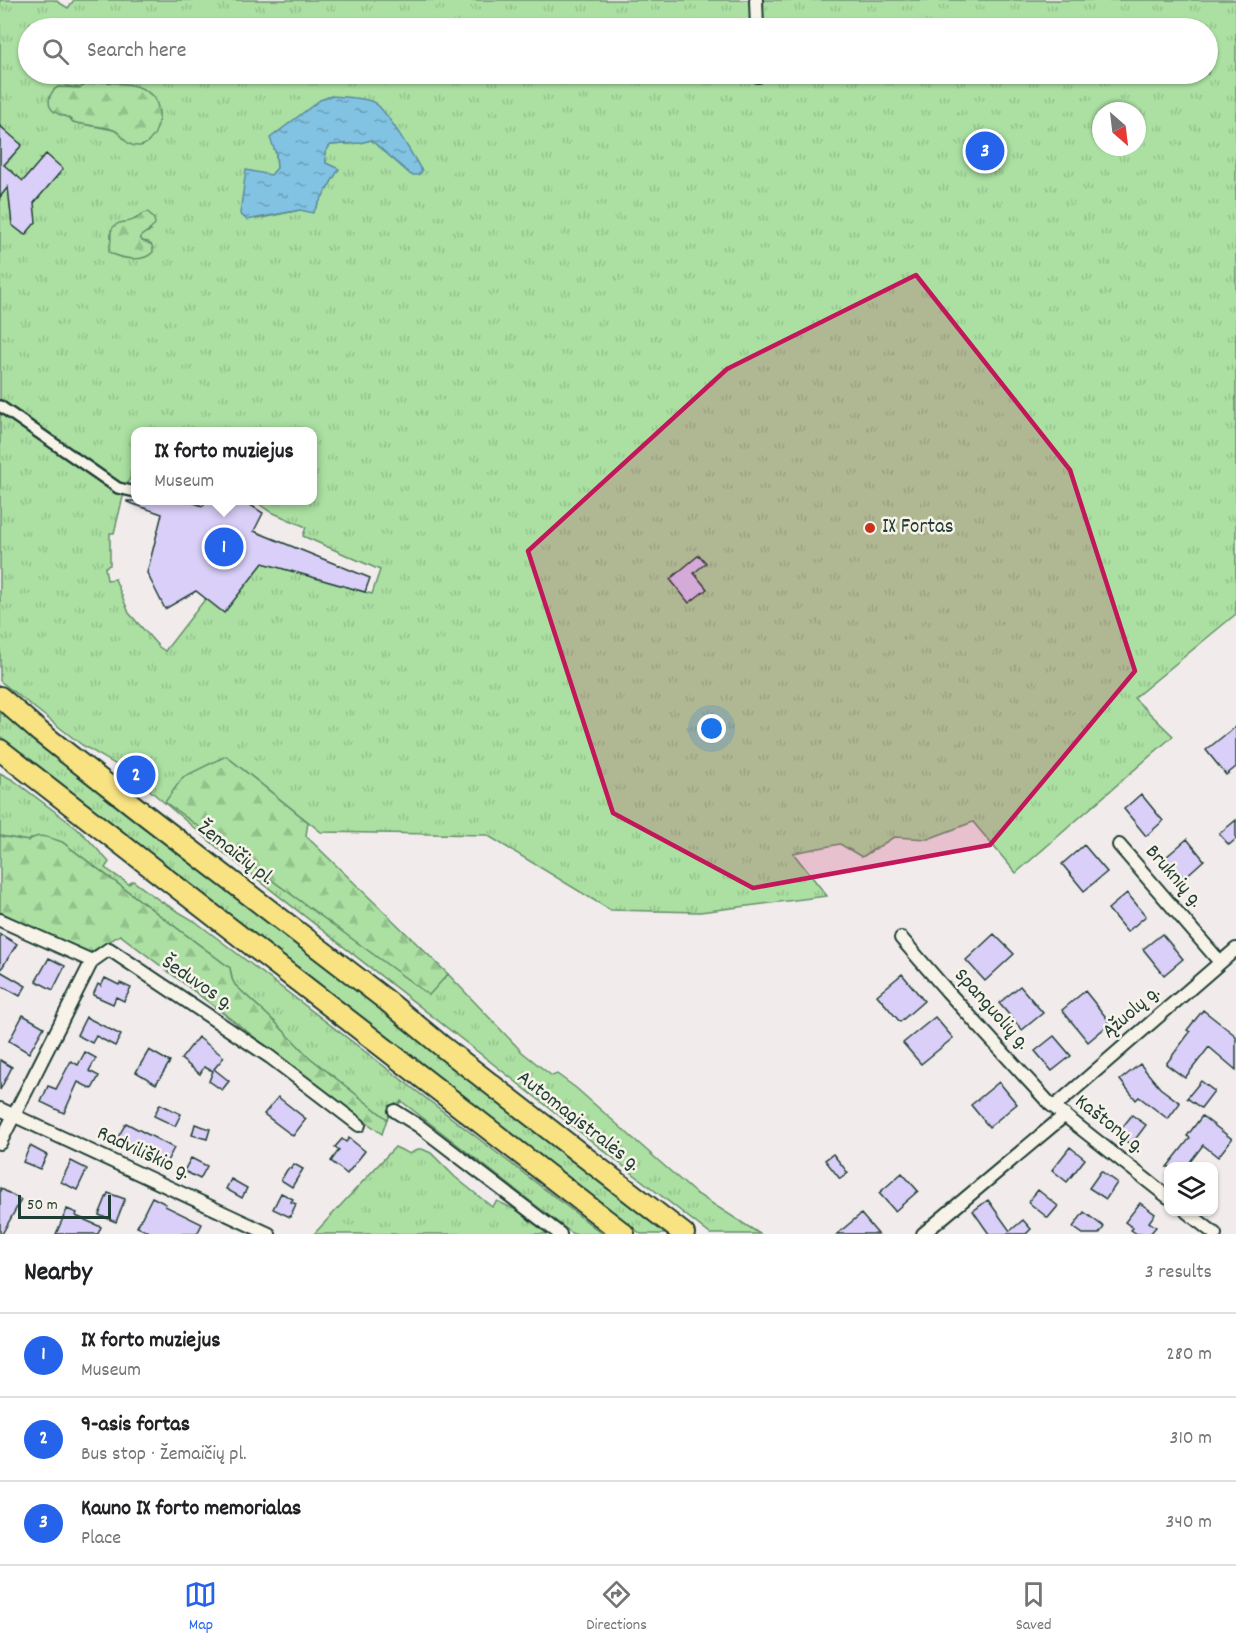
<!DOCTYPE html>
<html lang="en">
<head>
<meta charset="utf-8">
<style>
  body { margin:0; font-family:Dekko,sans-serif; background:#f2f2f2; color:#202124 }
  .controls { position:absolute; right:18px; bottom:18px; display:grid; overflow:hidden; border-radius:12px; box-shadow:0 2px 4px #0004 }
  .controls button { width:54px; height:54px; display:grid; place-items:center; padding:0; border:0; border-bottom:2px solid #e0e0e0; background:#fff; color:#202124; font:30px sans-serif }
  .compass { position:absolute; left:1092px; top:102px; width:54px; height:54px; border-radius:50%; background:#fff; box-shadow:0 2px 4px #0004; rotate:152deg }
  .scale { position:absolute; left:18px; bottom:15px; width:93px; box-sizing:border-box; padding-left:6px; border:3px solid #1f3d34; border-top:0; font-size:16px; line-height:21px; white-space:nowrap; color:#1f3d34; -webkit-text-stroke:4px #f7f3e8; paint-order:stroke }
  .you { position:absolute; left:712px; top:729px; width:21px; height:21px; margin:-15px; border:4px solid #fff; border-radius:50%; background:#1a73e8; box-shadow:0 0 0 9px #1a73e833 }
  .badge { display:grid; place-items:center; width:39px; height:39px; border-radius:50%; background:#2563eb; color:#fff; font-size:20px; font-weight:700 }
  .pin { position:absolute; translate:-50% -50%; border:3px solid #fff; box-shadow:0 2px 6px #0006 }
  .popup { position:absolute; left:131px; top:427px; width:186px; height:78px; box-sizing:border-box; display:grid; place-content:center; border-radius:12px; background:#fff; filter:drop-shadow(0 2px 4px #0005); font-size:20px; white-space:nowrap; color:#757577 }
  .popup b { font-size:22px; color:#202124 }
  .popup::after { content:''; position:absolute; left:50%; top:100%; margin-left:-12px; border:12px solid transparent; border-top-color:#fff }
  .list { margin:0; padding:0; list-style:none }
  h2 { display:flex; justify-content:space-between; align-items:center; height:78px; margin:0; padding:0 24px; font-size:26px }
  h2 small { font-size:20px; font-weight:400; color:#757577 }
  .list li { display:grid; grid-template-columns:39px 1fr auto; gap:18px; align-items:center; box-sizing:border-box; height:84px; padding:0 24px; border-top:2px solid #e0e0e0 }
  .list b { display:block; font-size:22px; white-space:nowrap }
  .list p { margin:0; font-size:20px; white-space:nowrap; color:#757577 }
  .list em { font-size:20px; font-style:normal; color:#757577 }
  .icon { flex:none; width:33px; height:33px; fill:none; stroke:currentColor; stroke-width:2; stroke-linecap:round; stroke-linejoin:round }
  .map { position:relative; flex:none; width:1236px; height:1234px; overflow:hidden }
  .search { position:absolute; background:#fff; box-shadow:0 2px 4px #0004; left:18px; right:18px; top:18px; height:66px; display:flex; align-items:center; gap:15px; box-sizing:border-box; padding:0 21px; border-radius:33px; color:#757577; font-size:22px }
  .sheet { height:330px; background:#fff }
  nav { display:flex; justify-content:space-around; align-items:center; box-sizing:border-box; height:84px; border-top:2px solid #e0e0e0; background:#fff; font-size:16px; color:#757577 }
  nav a { display:grid; justify-items:center; gap:3px }
  nav .on { color:#2563eb }
  .map>svg:first-child { display:block }
  .grass { fill:url(#grass-tufts); stroke:#658e6b; stroke-width:1.5; fill-rule:evenodd }
  .forest { fill:url(#forest-firs); stroke:#658e6b; stroke-width:1.5 }
  .water { fill:url(#water-ripples); stroke:#5a8d9c; stroke-width:1.5 }
  .building { fill:#d9cff8; stroke:#1f3d34; stroke-width:1.5 }
  .lines { fill:none; stroke-linecap:round; stroke-linejoin:round }
  .pedestrian-casing { stroke:#1f3d34; stroke-width:14 }
  .minor-casing { stroke:#1f3d34; stroke-width:16 }
  .trunk-casing { stroke:#1f3d34; stroke-width:24 }
  .pedestrian { stroke:#f7f3e8; stroke-width:9 }
  .minor { stroke:#f7f3e8; stroke-width:12 }
  .trunk { stroke:#f8e281; stroke-width:20 }
  .marked { fill:#c2185b; fill-opacity:0.2; stroke:#c2185b; stroke-width:4.5; stroke-linejoin:round }
  .poi-dot { fill:#c8321e; stroke:#f7f3e8; stroke-width:2 }
  .labels { text-anchor:middle; dominant-baseline:central; stroke-width:5; stroke-linejoin:round; paint-order:stroke }
  .poi-label { font-size:21px; fill:#1f3d34; stroke:#f7f3e8; text-anchor:start }
  .street-label { font-size:21px; fill:#1f3d34; stroke:#f7f3e8 }
</style>
</head>
<body>
<div class="map">
<svg width="1236" height="1234" viewBox="0 0 1236 1234">
  <defs>
    <pattern id="grass-tufts" width="24" height="20" patternUnits="userSpaceOnUse" patternTransform="scale(1.5)"><rect width="24" height="20" fill="#abe0a2"/><path d="M3 7l-1-3M5 7V3M7 7l1-3M15 17l-1-3M17 17v-4M19 17l1-3" fill="none" stroke="#93c18c"/></pattern>
    <pattern id="forest-firs" width="22" height="20" patternUnits="userSpaceOnUse" patternTransform="scale(1.5)"><rect width="22" height="20" fill="#abe0a2"/><path d="M5 1l3.5 6h-7zM16 11l3.5 6h-7z" fill="#93c18c"/></pattern>
    <pattern id="water-ripples" width="26" height="14" patternUnits="userSpaceOnUse" patternTransform="scale(1.5)"><rect width="26" height="14" fill="#82c2e2"/><path d="M2 4q2-2 4 0t4 0M15 11q2-2 4 0t4 0" fill="none" stroke="#6a9fb8"/></pattern>
  </defs>
  <rect width="100%" height="100%" fill="#f1eceb"/>
  <filter id="ink" filterUnits="userSpaceOnUse"><feTurbulence type="fractalNoise" baseFrequency=".0167" numOctaves="2"/><feDisplacementMap in="SourceGraphic" scale="12" xChannelSelector="R" yChannelSelector="G"/><feConvolveMatrix kernelMatrix="1 2 1 2 8 2 1 2 1" color-interpolation-filters="sRGB"/></filter>
  <g filter="url(#ink)">
    <path class="grass" d="M 0,0 L 55,0 L 68,8 L 74,0 L 1236,0 L 1236,614 L 1134,698 L 1173,736 L 1016,873 L 973,822 L 928,839 L 894,837 L 862,857 L 840,844 L 793,853 L 827,896 L 700,912 L 610,910 L 487,835 L 321,832 L 226,756 L 428,995 L 448,974 L 522,1052 L 552,1076 L 557,1074 L 576,1088 L 694,1192 L 760,1234 L 710,1234 L 219,849 L 127,771 L 82,745 L 0,681 ZM 28,28 L 1208,28 L 1208,74 L 28,74 ZM 109,82 C 127,85 144,86 156,101 L 121,135 L 114,130 L 73,122 L 70,117 L 66,86 L 81,88 L 84,85 ZM 376,103 L 411,174 L 371,140 L 360,143 L 330,145 L 325,153 L 326,163 L 338,169 L 300,210 L 256,219 L 246,171 L 271,176 L 277,169 L 276,154 ZM 1101,111 L 1137,111 L 1137,147 L 1101,147 ZM 140,215 L 151,231 L 141,234 L 140,236 L 142,241 L 148,242 L 128,258 L 113,254 L 110,245 L 112,243 L 111,230 L 132,221 ZM 136,432 L 312,432 L 312,500 L 255,501 L 269,511 L 306,527 L 303,536 L 380,570 L 372,594 L 263,563 L 224,612 L 206,598 L 165,651 L 159,647 L 129,613 L 115,579 L 107,580 L 105,567 L 110,565 L 110,533 L 114,533 L 125,489 L 135,467 Z
      M 0,712 L 247,902 L 672,1234 L 641,1234 L 0,736 Z
      M 0,773 L 13,780 L 74,826 L 87,838 L 109,862 L 105,868 L 129,884 L 133,881 L 162,902 L 196,922 L 603,1234 L 573,1234 L 401,1101 L 387,1119 L 309,1057 L 275,1022 L 235,985 L 232,979 L 230,968 L 62,842 L 28,841 L 0,836 Z
      M 395,1147 L 410,1154 L 418,1149 L 422,1149 L 431,1153 L 455,1177 L 492,1207 L 497,1201 L 518,1211 L 547,1234 L 314,1234 Z"/>
    <path class="forest" d="M 91,82 C 107,82 126,82 141,88 C 161,97 163,117 154,135 C 150,140 147,145 140,146 C 124,147 125,135 114,130 C 101,125 86,126 73,122 C 68,115 62,117 55,112 C 45,106 49,92 58,87 L 80,88 Z
      M 148,212 C 164,227 148,229 140,237 L 142,241 C 149,244 153,242 153,252 C 143,263 121,259 109,252 L 109,248 C 113,241 109,235 112,229 C 116,220 128,224 135,219 C 140,216 141,213 148,212 Z
      M 226,756 L 308,822 L 306,836 L 448,974 L 429,995 L 165,802 L 183,777 Z
      M 0,836 L 28,841 C 39,832 51,838 62,842 L 230,968 L 232,979 L 235,985 L 275,1022 L 309,1057 L 387,1119 L 382,1134 L 120,935 L 83,957 L 0,912 Z"/>
    <path class="water" d="M 331,96 C 344,97 361,97 373,102 C 385,106 414,158 422,171 L 418,175 L 411,175 L 371,140 L 360,143 L 330,145 L 325,153 L 326,163 L 339,169 L 313,213 L 300,210 L 247,220 L 240,214 L 246,170 L 271,175 L 277,168 L 276,154 L 270,138 L 320,100 Z"/>
    <path class="building" d="M 0,126 L 22,145 L 4,165 L 23,181 L 46,154 L 63,169 L 34,203 L 36,222 L 25,235 L 12,225 L 8,187 L 0,197 Z
      M 127,501 L 188,501 L 203,506 L 206,501 L 244,501 L 263,513 L 254,531 L 370,578 L 365,592 L 263,563 L 224,613 L 196,591 L 165,609 L 147,573 L 162,514 L 127,502 Z
      M 699,555 L 706,563 L 694,573 L 707,589 L 689,603 L 670,579 Z
      M 1236,726 L 1236,767 L 1226,775 L 1206,750 Z
      M 1141,794 L 1163,821 L 1146,836 L 1124,809 Z
      M 1236,820 L 1236,839 L 1229,845 L 1219,834 Z
      M 1187,839 L 1204,860 L 1184,878 L 1166,857 Z
      M 1084,845 L 1107,872 L 1084,891 L 1062,864 Z
      M 1127,893 L 1146,916 L 1127,932 L 1108,909 Z
      M 0,934 L 17,944 L 0,971 Z
      M 994,934 L 1014,954 L 985,981 L 966,960 Z
      M 1162,934 L 1183,959 L 1164,975 L 1143,949 Z
      M 49,958 L 65,966 L 53,990 L 36,981 Z
      M 0,971 L 26,986 L 20,996 L 0,985 Z
      M 902,974 L 924,1001 L 900,1022 L 877,995 Z
      M 105,978 L 119,985 L 120,983 L 131,988 L 124,1001 L 116,997 L 113,1004 L 93,995 L 98,984 L 101,986 Z
      M 1020,986 L 1043,1013 L 1022,1030 L 999,1003 Z
      M 1085,991 L 1109,1021 L 1107,1023 L 1108,1025 L 1088,1042 L 1062,1010 Z
      M 1203,1010 L 1236,1036 L 1236,1070 L 1209,1047 L 1185,1078 L 1166,1064 L 1190,1032 L 1187,1030 Z
      M 23,1015 L 44,1027 L 29,1053 L 9,1041 Z
      M 86,1017 L 121,1035 L 115,1046 L 96,1036 L 92,1043 L 77,1035 Z
      M 935,1017 L 953,1038 L 921,1064 L 903,1043 Z
      M 1054,1036 L 1071,1056 L 1052,1071 L 1035,1051 Z
      M 198,1037 L 224,1057 L 214,1069 L 229,1081 L 222,1090 L 209,1081 L 213,1071 L 204,1067 L 200,1074 L 181,1059 Z
      M 149,1050 L 170,1062 L 156,1084 L 136,1072 Z
      M 85,1052 L 96,1058 L 89,1071 L 99,1076 L 92,1089 L 78,1082 L 64,1113 L 41,1102 L 48,1086 L 56,1089 L 71,1061 L 78,1065 Z
      M 0,1060 L 12,1067 L 0,1090 Z
      M 1140,1064 L 1160,1088 L 1180,1103 L 1168,1119 L 1139,1097 L 1136,1100 L 1120,1080 Z
      M 1201,1081 L 1214,1091 L 1201,1108 L 1187,1098 Z
      M 999,1082 L 1017,1104 L 989,1127 L 971,1105 Z
      M 278,1097 L 306,1119 L 293,1136 L 264,1114 Z
      M 160,1104 L 181,1114 L 175,1126 L 154,1116 Z
      M 1132,1115 L 1146,1125 L 1131,1145 L 1117,1134 Z
      M 1202,1116 L 1232,1139 L 1218,1157 L 1203,1145 L 1186,1167 L 1167,1167 L 1190,1138 L 1187,1136 Z
      M 126,1123 L 174,1148 L 166,1163 L 132,1144 L 129,1149 L 116,1141 Z
      M 195,1124 L 210,1129 L 207,1139 L 192,1135 Z
      M 349,1138 L 365,1151 L 347,1174 L 331,1161 L 339,1150 L 335,1147 L 342,1139 L 346,1142 Z
      M 30,1146 L 47,1155 L 40,1169 L 23,1162 Z
      M 1070,1147 L 1085,1159 L 1067,1182 L 1052,1170 Z
      M 833,1154 L 848,1173 L 840,1179 L 825,1160 Z
      M 191,1158 L 207,1166 L 200,1179 L 184,1171 Z
      M 71,1161 L 87,1169 L 77,1190 L 61,1182 Z
      M 294,1164 L 303,1169 L 292,1187 L 281,1180 L 287,1170 L 289,1168 L 291,1169 Z
      M 1101,1171 L 1117,1183 L 1106,1199 L 1089,1188 Z
      M 902,1173 L 918,1191 L 895,1211 L 879,1193 Z
      M 231,1179 L 247,1188 L 242,1198 L 226,1189 Z
      M 0,1188 L 21,1200 L 2,1234 L 0,1234 Z
      M 1038,1190 L 1058,1206 L 1048,1218 L 1028,1202 Z
      M 108,1193 L 125,1199 L 116,1222 L 99,1215 Z
      M 281,1193 L 293,1199 L 291,1202 L 296,1204 L 290,1217 L 273,1209 Z
      M 152,1197 L 166,1204 L 165,1206 L 202,1224 L 197,1234 L 153,1234 L 137,1227 Z
      M 988,1200 L 1010,1231 L 1023,1220 L 1031,1229 L 1026,1234 L 989,1234 L 973,1211 Z
      M 1140,1203 L 1155,1214 L 1149,1222 L 1156,1227 L 1150,1234 L 1137,1234 L 1131,1230 L 1133,1228 L 1125,1222 Z
      M 67,1209 L 77,1213 L 76,1216 L 101,1227 L 98,1234 L 56,1234 Z
      M 1084,1212 L 1104,1227 L 1099,1234 L 1083,1234 L 1073,1227 Z
      M 861,1214 L 878,1234 L 837,1234 Z"/>
    <g class="lines">
      <defs>
        <path id="pedestrian" d="M 0,406 L 118,488 L 136,492"/>
        <path id="minor" d="M 756,0 L 757,28
          M 758,74 L 758,76
          M 1119,845 L 1220,962
          M 0,920 L 92,961
          M 901,938 L 947,991 L 1050,1104 L 1168,1197
          M 1054,1107 L 1236,949
          M 0,1109 L 269,1234
          M 395,1111 L 419,1126 L 560,1234
          M 0,1143 L 92,961 L 109,949 L 270,1057 L 359,1125
          M 1187,1212 L 1215,1234
          M 923,1234 L 1065,1115"/>
        <path id="trunk" d="M 0,697 L 40,732 L 148,817 L 386,1000 L 443,1047 L 684,1234
          M 0,750 L 624,1234"/>
      </defs>
      <use href="#pedestrian" class="pedestrian-casing"/>
      <use href="#minor" class="minor-casing"/>
      <use href="#trunk" class="trunk-casing"/>
      <use href="#pedestrian" class="pedestrian"/>
      <use href="#minor" class="minor"/>
      <use href="#trunk" class="trunk"/>
    </g>
  </g>
  <path class="marked" d="M 916,275 L 1070,470 L 1135,671 L 990,845 L 753,888 L 613,813 L 528,551 L 727,369 Z"/>
  <circle class="poi-dot" cx="870" cy="528" r="6"/>
  <g class="labels">
    <g class="poi-label">
      <text x="882" y="528">IX Fortas</text>
    </g>
    <g class="street-label">
      <text transform="translate(235 854) rotate(38)">Žemaičių pl.</text>
      <text transform="translate(1173 877) rotate(49)">Bruknių g.</text>
      <text transform="translate(197 984) rotate(34)">Šeduvos g.</text>
      <text transform="translate(991 1010) rotate(48)">Spanguolių g.</text>
      <text transform="translate(1132 1013) rotate(-41)">Ąžuolų g.</text>
      <text transform="translate(578 1122) rotate(38)">Automagistralės g.</text>
      <text transform="translate(1109 1125) rotate(38)">Kaštonų g.</text>
      <text transform="translate(143 1154) rotate(25)">Radviliškio g.</text>
    </g>
  </g>
</svg>
<div class="controls">
<button><svg class="icon" aria-label="layers" viewBox="0 0 24 24"><path d="M12 4l9 5-9 5-9-5zM3 14l9 5 9-5"/></svg></button>
</div>
<svg class="compass" viewBox="-18 -18 36 36"><path d="M0-13l5 13h-10z" fill="#e53935"/><path d="M0 13l5-13h-10z" fill="#757577"/></svg>
<div class="scale">50 m</div>
<div class="you"></div>
<div class="pin badge" style="left:224px;top:547px">1</div>
<div class="popup"><b>IX forto muziejus</b>Museum</div>
<div class="pin badge" style="left:136px;top:775px">2</div>
<div class="pin badge" style="left:985px;top:151px">3</div>
<div class="search"><svg class="icon" aria-label="search" viewBox="0 0 24 24"><circle cx="10" cy="10" r="6"/><path d="M15 15l6 6"/></svg>Search here</div>
</div>
<section class="sheet">
<h2>Nearby<small>3 results</small></h2>
<ul class="list">
<li><span class="badge">1</span><div><b>IX forto muziejus</b><p>Museum</p></div><em>280 m</em></li>
<li><span class="badge">2</span><div><b>9-asis fortas</b><p>Bus stop · Žemaičių pl.</p></div><em>310 m</em></li>
<li><span class="badge">3</span><div><b>Kauno IX forto memorialas</b><p>Place</p></div><em>340 m</em></li>
</ul>
</section>
<nav>
<a class="on"><svg class="icon" aria-label="map" viewBox="0 0 24 24"><path d="M3 6l6-2 6 2 6-2v14l-6 2-6-2-6 2zM9 4v14M15 6v14"/></svg>Map</a>
<a><svg class="icon" aria-label="directions" viewBox="0 0 24 24"><path d="M12 3l9 9-9 9-9-9zM9 14v-3h6M13 9l2 2-2 2"/></svg>Directions</a>
<a><svg class="icon" aria-label="saved" viewBox="0 0 24 24"><path d="M7 4h10v16l-5-4-5 4z"/></svg>Saved</a>
</nav>
</body>
</html>
